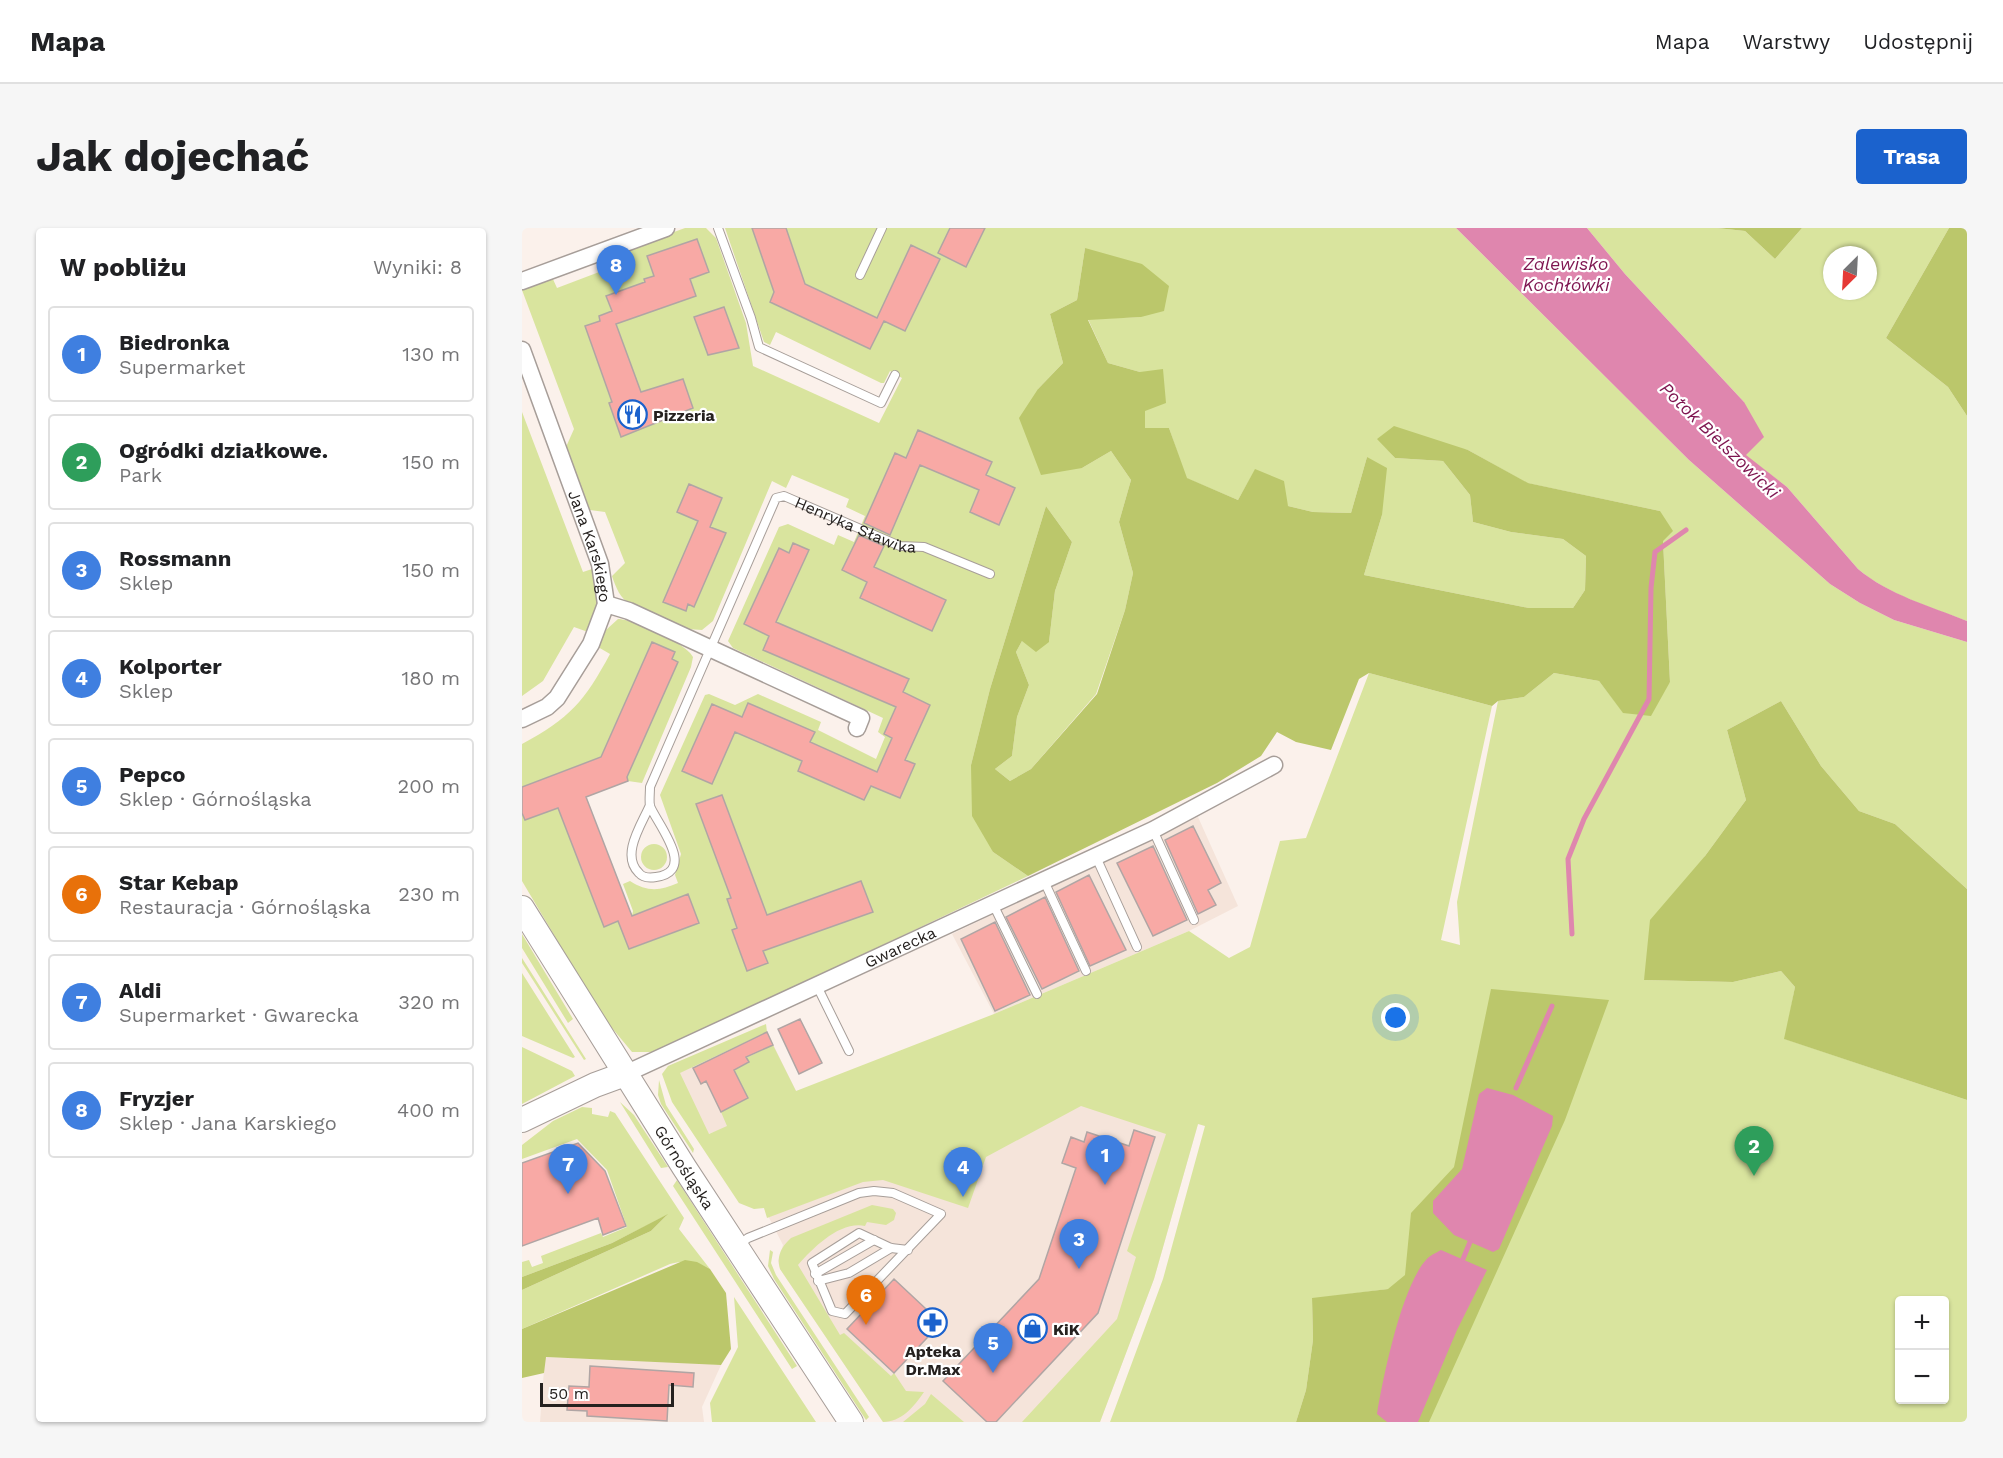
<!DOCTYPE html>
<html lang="pl">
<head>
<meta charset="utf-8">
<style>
  body { margin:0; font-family:"Work Sans",sans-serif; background:#f6f6f6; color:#202124 }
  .controls { position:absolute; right:18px; bottom:18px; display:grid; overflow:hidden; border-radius:6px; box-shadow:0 2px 4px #0004 }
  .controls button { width:54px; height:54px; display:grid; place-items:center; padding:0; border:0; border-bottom:2px solid #e0e0e0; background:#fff; color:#202124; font:30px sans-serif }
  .compass { position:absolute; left:1301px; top:18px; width:54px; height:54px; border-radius:50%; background:#fff; box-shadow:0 2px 4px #0004; rotate:204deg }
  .scale { position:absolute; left:18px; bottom:15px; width:134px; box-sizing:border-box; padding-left:6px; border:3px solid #25211f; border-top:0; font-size:16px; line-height:21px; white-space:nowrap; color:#25211f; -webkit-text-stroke:4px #fff; paint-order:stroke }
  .you { position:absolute; left:874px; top:790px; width:21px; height:21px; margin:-15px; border:4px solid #fff; border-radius:50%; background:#1a73e8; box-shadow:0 0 0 9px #1a73e833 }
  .badge { display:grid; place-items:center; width:39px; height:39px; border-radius:50%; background:#1b62cd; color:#fff; font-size:20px; font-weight:700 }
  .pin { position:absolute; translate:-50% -50px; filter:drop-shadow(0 2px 3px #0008) }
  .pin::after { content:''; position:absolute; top:32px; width:21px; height:18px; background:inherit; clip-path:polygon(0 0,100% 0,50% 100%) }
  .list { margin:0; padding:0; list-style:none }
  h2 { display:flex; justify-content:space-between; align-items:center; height:78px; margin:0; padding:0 24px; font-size:26px }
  h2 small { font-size:20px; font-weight:400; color:#757577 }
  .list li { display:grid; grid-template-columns:39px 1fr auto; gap:18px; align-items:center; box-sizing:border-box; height:96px; margin:0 12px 12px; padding:0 12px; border:2px solid #e0e0e0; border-radius:6px }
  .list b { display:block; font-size:22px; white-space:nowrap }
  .list p { margin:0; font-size:20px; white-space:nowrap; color:#757577 }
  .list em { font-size:20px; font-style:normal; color:#757577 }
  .map { position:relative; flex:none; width:1445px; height:1194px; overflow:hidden; border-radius:6px }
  header { display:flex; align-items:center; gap:36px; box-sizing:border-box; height:84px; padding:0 30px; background:#fff; border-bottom:2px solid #e0e0e0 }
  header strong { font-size:28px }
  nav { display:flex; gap:33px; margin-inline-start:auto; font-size:21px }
  .intro { display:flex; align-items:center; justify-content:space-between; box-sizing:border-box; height:144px; padding:0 36px }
  h1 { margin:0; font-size:42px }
  .button { padding:15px 27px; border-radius:6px; background:#1b62cd; color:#fff; font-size:21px; font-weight:700 }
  main { display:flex; gap:36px; padding:0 36px }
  aside { flex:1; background:#fff; border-radius:6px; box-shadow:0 2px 4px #0004 }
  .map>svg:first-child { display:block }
  .built { fill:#f5e4da }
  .green { fill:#d9e49e; fill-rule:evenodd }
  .forest { fill:#bbc76b }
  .water { fill:#df86ae }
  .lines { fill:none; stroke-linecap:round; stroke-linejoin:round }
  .stream { stroke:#df86ae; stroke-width:5 }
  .building { fill:#f8a9a5; stroke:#b0a5a4; stroke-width:1.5 }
  .lane-casing { stroke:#a79e99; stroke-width:10 }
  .street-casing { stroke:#a79e99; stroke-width:19 }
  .secondary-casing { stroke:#a79e99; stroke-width:26 }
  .lane { stroke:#fff; stroke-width:8 }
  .street { stroke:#fff; stroke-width:16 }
  .secondary { stroke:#fff; stroke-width:24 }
  .labels { text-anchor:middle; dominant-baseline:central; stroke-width:4.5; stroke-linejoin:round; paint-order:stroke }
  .poi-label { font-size:16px; font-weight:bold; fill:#25211f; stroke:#fff; text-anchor:start }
  .street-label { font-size:16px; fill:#25211f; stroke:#fff }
  .water-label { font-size:18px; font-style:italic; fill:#7e1550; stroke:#fff }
</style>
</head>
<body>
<header>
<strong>Mapa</strong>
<nav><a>Mapa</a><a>Warstwy</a><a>Udostępnij</a></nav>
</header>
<div class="intro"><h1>Jak dojechać</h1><a class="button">Trasa</a></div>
<main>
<aside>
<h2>W pobliżu<small>Wyniki: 8</small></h2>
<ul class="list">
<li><span class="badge" style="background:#3f7fe0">1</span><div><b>Biedronka</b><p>Supermarket</p></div><em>130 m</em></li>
<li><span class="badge" style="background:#2e9e5b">2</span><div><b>Ogródki działkowe.</b><p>Park</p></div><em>150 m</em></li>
<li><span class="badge" style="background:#3f7fe0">3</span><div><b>Rossmann</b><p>Sklep</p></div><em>150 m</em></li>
<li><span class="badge" style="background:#3f7fe0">4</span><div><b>Kolporter</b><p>Sklep</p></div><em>180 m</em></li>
<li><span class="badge" style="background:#3f7fe0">5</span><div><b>Pepco</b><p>Sklep · Górnośląska</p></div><em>200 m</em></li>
<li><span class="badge" style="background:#e8710a">6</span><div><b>Star Kebap</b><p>Restauracja · Górnośląska</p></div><em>230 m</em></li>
<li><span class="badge" style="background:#3f7fe0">7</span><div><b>Aldi</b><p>Supermarket · Gwarecka</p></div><em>320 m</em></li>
<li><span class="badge" style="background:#3f7fe0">8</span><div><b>Fryzjer</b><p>Sklep · Jana Karskiego</p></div><em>400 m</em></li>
</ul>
</aside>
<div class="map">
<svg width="1445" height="1194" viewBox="0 0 1445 1194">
  <rect width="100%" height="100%" fill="#fbf1eb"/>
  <path class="built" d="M 676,589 L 716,678 L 667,703 L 472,786 L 430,706 Z
    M 245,804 L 274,863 L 276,877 L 186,906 L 157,845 Z
    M 562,858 L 676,896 L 632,1051 L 578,1194 L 361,1194 L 258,1041 L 256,1033 L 261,1017 L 242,980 Z
    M 23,1129 L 175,1135 L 199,1137 L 180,1179 L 182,1194 L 18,1194 Z"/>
  <path class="green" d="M 163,0 L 184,0 L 194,10 L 224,95 L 231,138 L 357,195 L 380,150 L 368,143 L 362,155 L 359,155 L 254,104 L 248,117 L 242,114 L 203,0 L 934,0 L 1167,232 L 1308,356 L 1338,375 L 1372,392 L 1445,414 L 1445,661 L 1373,596 L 1337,583 L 1299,538 L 1259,473 L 1205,502 L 1224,572 L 1183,628 L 1122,752 L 1211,754 L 1259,743 L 1273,759 L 1263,811 L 1445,872 L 1445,1194 L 846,1194 L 866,1061 L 790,1071 L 791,1112 L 784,1162 L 774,1194 L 588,1194 L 641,1051 L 683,898 L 676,896 L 632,1051 L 578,1194 L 500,1194 L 595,1091 L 614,1029 L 605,1023 L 644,906 L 559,878 L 464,929 L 446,980 L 361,952 L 341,954 L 245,990 L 242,980 L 232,981 L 217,975 L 150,874 L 140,846 L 146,838 L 244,796 L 245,804 L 158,845 L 187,906 L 205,898 L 199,884 L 226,870 L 212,842 L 226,835 L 224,830 L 251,817 L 274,863 L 472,786 L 667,703 L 707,730 L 728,719 L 758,613 L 784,610 L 847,445 L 970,478 L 919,712 L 938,717 L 935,674 L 976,473 L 1002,469 L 1032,445 L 1077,453 L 1101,484 L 1148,454 L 1141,313 L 1138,283 L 1005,255 L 946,222 L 856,211 L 873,230 L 921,233 L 948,267 L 951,294 L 989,304 L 1041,311 L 1064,328 L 1063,362 L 1051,380 L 1007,380 L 842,347 L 860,287 L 845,229 L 829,285 L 791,284 L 766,278 L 733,242 L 716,272 L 664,250 L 647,200 L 623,201 L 618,144 L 586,135 L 566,91 L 619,89 L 563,20 L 555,72 L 528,86 L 541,135 L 516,161 L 560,240 L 589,223 L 609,252 L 597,294 L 611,345 L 603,382 L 574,466 L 509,541 L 488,553 L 473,541 L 490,528 L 495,489 L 507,457 L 494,424 L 500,413 L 527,414 L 533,363 L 550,314 L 524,278 L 468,461 L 449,537 L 471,624 L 506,648 L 144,820 L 133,824 L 110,824 L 80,788 L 0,653 L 0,585 L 3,592 L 36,580 L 82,698 L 96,693 L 108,721 L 177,695 L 166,666 L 110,688 L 111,683 L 101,656 L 108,653 C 125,664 138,663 156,655 L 153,647 L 159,626 L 138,567 L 183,467 L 187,466 L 213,477 L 236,466 L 299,494 L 296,502 L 354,531 L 363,509 L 356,504 L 361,490 L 211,420 L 206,413 L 257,299 L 266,296 L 312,317 L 316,307 L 332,314 L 343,288 L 324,279 L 327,271 L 270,247 L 264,260 L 250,253 L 191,393 L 180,402 L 165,401 L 109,377 C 98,370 94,360 90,348 L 103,335 L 83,284 L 68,282 L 44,219 L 52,201 L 0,62 L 30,49 L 35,60 L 93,38 L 89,27 ZM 1378,1072 L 1422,1072 L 1422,1172 L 1378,1172 Z
    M 1065,0 L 1195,0 L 1223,3 L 1253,31 L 1280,0 L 1427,0 L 1364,110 L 1426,159 L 1445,188 L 1445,393 C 1408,379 1367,367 1336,341 L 1265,259 L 1223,227 L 1222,174 L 1103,46 ZM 1310,27 L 1346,27 L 1346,63 L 1310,63 Z
    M 0,184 L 61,344 L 73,340 L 76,375 L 66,404 L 52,399 L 21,453 L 0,468 Z
    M 96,391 C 111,391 166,416 171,429 L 169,439 L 120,555 L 106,553 L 104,546 L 153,424 L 130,414 L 79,529 L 0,559 L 0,516 C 48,490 62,474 88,426 L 76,419 L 84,402 Z
    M119 629a13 13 0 1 1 26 0a13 13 0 1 1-26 0Z
    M 0,706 L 51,791 L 46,795 L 0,720 Z
    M 0,730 L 64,831 L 62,832 L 0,735 Z
    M 0,745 L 53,829 L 51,830 L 0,808 Z
    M 0,819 L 50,843 L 53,848 L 0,876 Z
    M 137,852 L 144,877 L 172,921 L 171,925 L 139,876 L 136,867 Z
    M 98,874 L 112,887 L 146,939 L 139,940 Z
    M 60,879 L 70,880 L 70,886 L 86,889 L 88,883 L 93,885 L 162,990 L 157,1001 L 188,1041 C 173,1033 164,1032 148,1036 L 0,1101 L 0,1062 L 129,1003 L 145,987 L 90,1015 L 0,1049 L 0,1034 L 7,1032 L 10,1039 L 21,1035 L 19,1028 L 79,1005 L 81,1009 L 105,999 L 85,942 L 55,911 L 0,931 L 0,917 L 31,893 Z
    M 155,952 L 275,1138 L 270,1141 L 151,958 Z
    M 350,977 L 371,981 L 374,985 L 372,992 L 364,997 L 345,994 L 343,998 C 318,993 292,1019 276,1037 L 318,1107 L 322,1105 L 369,1148 L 372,1145 L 384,1163 L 402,1164 C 392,1179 379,1194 361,1194 L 258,1041 C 254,1028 260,1018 269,1010 Z
    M 248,1022 L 251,1024 L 249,1035 L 254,1047 L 347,1189 L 344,1192 L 252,1051 L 246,1038 Z
    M 212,1069 L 294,1194 L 190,1194 L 188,1175 L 216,1119 Z
    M 409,1166 L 442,1194 L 381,1194 L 403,1176 Z"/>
  <path class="forest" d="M 1195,0 L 1280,0 L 1253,31 L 1223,3 Z
    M 1427,0 L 1445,0 L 1445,188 L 1426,159 L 1364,110 Z
    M 563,20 L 620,36 L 647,58 L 642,83 L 619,89 L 566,92 L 586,135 L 618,144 L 641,141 L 644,175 L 623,183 L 623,200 L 647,200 L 665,250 L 716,272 L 733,241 L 762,253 L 766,278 L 791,284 L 829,285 L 845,229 L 865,240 L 860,287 L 842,347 L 1007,380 L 1051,380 L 1063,362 L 1064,328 L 1041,311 L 989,304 L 951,294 L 948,267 L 921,233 L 873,230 L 855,211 L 872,198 L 946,222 L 1006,255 L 1138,283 L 1151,303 L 1141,313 L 1148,454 L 1129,488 L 1101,485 L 1077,453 L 1032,445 L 1002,469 L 976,473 L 970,478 L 847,445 L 837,451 L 809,522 L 774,514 L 755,504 L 739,528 L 695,555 L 506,648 L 471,624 L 450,588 L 449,537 L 468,461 L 524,278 L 550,314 L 533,363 L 527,414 L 514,424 L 500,413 L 494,424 L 507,457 L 495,489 L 490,528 L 473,541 L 488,553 L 509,541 L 575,466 L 603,382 L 611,345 L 597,294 L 609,252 L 589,223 L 560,240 L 519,247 L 497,190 L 516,161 L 541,135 L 528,86 L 555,72 Z
    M 1259,473 L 1299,538 L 1337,583 L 1373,596 L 1445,661 L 1445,872 L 1262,811 L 1273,759 L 1259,743 L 1211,754 L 1122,752 L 1128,692 L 1183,628 L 1224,572 L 1205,502 Z
    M 969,761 L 1087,772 L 1043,892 L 907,1194 L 774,1194 L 784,1162 L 791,1112 L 790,1070 L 866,1061 L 883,1047 L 889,985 L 932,939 Z
    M 146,986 L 129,1003 L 0,1062 L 0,1049 L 90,1015 Z
    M 163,1032 L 175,1034 L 188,1041 L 204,1065 L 209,1121 L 199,1137 L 24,1129 L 22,1145 L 0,1150 L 0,1101 Z"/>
  <path class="water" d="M 934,0 L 1065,0 L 1103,46 L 1222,174 L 1242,209 L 1224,227 L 1265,259 L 1336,341 C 1367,367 1408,378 1445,393 L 1445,414 L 1372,392 L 1338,375 L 1308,356 L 1167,232 Z
    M 965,860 L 991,867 L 1031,888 L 1030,898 L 977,1021 L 971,1024 L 932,1007 L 911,985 L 911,973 L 940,941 L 957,866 Z
    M 919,1022 L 965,1042 L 935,1102 L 896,1194 L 865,1194 L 855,1186 C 861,1149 880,1058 904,1032 C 908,1027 914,1025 919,1022 Z"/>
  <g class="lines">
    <path class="stream" d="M 1050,706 L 1046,631 L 1062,591 L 1127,471 L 1129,360 L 1133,324 L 1164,302
      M 994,860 L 1030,778
      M 941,1031 L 948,1014"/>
  </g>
  <path class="building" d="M 230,0 L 264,0 L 283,56 L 355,90 L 389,17 L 418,31 L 383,103 L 362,93 L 348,121 L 248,74 L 252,64 Z
    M 428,0 L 463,0 L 444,39 L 416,25 Z
    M 175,11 L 187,44 L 168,51 L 174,68 L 94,96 L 119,164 L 161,151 L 171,180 L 99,209 L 87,175 L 90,174 L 63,98 L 78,93 L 77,88 L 90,83 L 84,68 L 123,54 L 122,51 L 132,48 L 125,28 Z
    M 202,79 L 217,120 L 186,127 L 172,89 Z
    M 396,202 L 470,234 L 464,247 L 493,260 L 477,297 L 448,284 L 457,262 L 398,237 L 368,307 L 342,295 L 373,225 L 384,230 Z
    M 167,256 L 200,270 L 188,299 L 204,305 L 172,379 L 166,376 L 164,383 L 141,374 L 176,293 L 155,284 Z
    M 337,307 L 362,318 L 352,339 L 424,372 L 410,403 L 338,370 L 345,354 L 320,342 Z
    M 271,315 L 287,322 L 254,394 L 387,451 L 381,464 L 408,477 L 383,532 L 393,536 L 378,570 L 349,558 L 342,572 L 276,543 L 280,533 L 213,504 L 190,556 L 160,543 L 190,476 L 220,489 L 226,475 L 293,504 L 288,514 L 355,544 L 370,510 L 362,506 L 374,479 L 241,422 L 247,408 L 222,396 L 257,320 L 267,325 Z
    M 130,414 L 153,424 L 150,431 L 156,434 L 105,549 L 106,553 L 64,569 L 110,688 L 166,666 L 177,695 L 107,721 L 96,693 L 82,699 L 36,580 L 3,592 L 0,585 L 0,559 L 79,529 Z
    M 200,567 L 245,687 L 339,653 L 351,684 L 241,723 L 246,735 L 225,743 L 210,702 L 215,700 L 205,671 L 209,670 L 174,576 Z
    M 671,598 L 699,655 L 686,662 L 694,677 L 676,686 L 643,612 Z
    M 631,618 L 665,692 L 631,708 L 595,635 Z
    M 567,647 L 604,722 L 568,738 L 534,664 Z
    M 523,669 L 557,743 L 520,761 L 484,689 Z
    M 473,694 L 508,767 L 473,783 L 439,711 Z
    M 278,791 L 300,835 L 277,846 L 256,801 Z
    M 245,804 L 251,817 L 224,829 L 227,834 L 212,842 L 226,870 L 199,884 L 184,853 L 179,856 L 171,840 Z
    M 612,902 L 633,909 L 576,1085 L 474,1194 L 465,1194 L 421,1153 L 517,1051 L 554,940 L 540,935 L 549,909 L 562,914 L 565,904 L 607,918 Z
    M 56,915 L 83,943 L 104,998 L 81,1007 L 76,990 L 0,1018 L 0,935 Z
    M 372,1051 L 419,1095 L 372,1145 L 325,1101 Z
    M 68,1138 L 172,1145 L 171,1159 L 147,1157 L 145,1193 L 65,1188 L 65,1183 L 45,1182 L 47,1158 L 67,1159 Z"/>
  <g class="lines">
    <defs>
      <g id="lane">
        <path d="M 196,0 L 229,90 L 237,119 L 359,175 L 373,147"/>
        <path d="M 338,47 L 360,0"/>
        <path id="s1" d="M 128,577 C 120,596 98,627 117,645 C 121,650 128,650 134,649 C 176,643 135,596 128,578 C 127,573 128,565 128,559 L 254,270 L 262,268 L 378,318 L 402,319 L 468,346"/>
        <path d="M 631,602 L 672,692"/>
        <path d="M 574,629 L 615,719"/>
        <path d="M 522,653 L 564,743"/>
        <path d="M 471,676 L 515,766"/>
        <path d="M 295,758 L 327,823"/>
        <path d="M 215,1018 L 226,1010 L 337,965 L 352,963 L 371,965 L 419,986 L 323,1086 L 310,1083 L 290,1035 L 337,1005 L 369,1020 L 386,1022"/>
        <path d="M 293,1046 L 352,1012"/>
        <path d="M 296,1053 L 327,1045 L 369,1020"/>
      </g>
      <g id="street">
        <path d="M 0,53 L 144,0"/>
        <path id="s2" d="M 0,122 L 78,336 L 84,376 L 69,416 L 35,470 L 25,479 L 0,491"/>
        <path d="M 84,376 L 107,383 L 339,490 L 335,500"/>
        <path id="s3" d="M 103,846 L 631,602 L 752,537"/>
      </g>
      <g id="secondary">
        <path id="s4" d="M 0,680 L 162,939 L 329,1194"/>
        <path d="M 0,892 L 73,857 L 103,846"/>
      </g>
    </defs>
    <use href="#lane" class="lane-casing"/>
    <use href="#street" class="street-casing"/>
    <use href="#secondary" class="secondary-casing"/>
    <use href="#lane" class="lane"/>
    <use href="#street" class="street"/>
    <use href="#secondary" class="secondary"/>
  </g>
  <defs>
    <symbol id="restaurant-ring" viewBox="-11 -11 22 22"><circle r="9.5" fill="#fff" stroke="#1b62cd" stroke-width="1.5"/><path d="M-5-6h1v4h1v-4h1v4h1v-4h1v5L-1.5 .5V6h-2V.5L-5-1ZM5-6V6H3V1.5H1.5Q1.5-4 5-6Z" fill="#1b62cd"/></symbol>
    <symbol id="pharmacy-ring" viewBox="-11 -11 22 22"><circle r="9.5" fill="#fff" stroke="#1b62cd" stroke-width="1.5"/><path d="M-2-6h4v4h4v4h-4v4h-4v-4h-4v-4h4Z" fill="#1b62cd"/></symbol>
    <symbol id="shop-ring" viewBox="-11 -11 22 22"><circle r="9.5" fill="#fff" stroke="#1b62cd" stroke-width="1.5"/><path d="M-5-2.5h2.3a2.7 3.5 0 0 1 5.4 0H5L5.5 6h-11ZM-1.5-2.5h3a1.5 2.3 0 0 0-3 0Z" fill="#1b62cd"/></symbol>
  </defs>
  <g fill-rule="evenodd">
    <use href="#restaurant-ring" x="94" y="170" width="33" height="33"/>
    <use href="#pharmacy-ring" x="394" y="1078" width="33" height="33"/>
    <use href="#shop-ring" x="494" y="1084" width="33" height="33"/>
  </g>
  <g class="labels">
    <g class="poi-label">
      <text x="131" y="187">Pizzeria</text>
      <text x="531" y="1101">KiK</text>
      <text x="411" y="1123" text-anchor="middle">Apteka<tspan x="411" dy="18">Dr.Max</tspan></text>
    </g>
    <g class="street-label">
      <text stroke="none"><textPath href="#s1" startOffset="600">Henryka Sławika</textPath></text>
      <text stroke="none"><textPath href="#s2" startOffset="208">Jana Karskiego</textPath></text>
      <text stroke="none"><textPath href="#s3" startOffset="303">Gwarecka</textPath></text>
      <text stroke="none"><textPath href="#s4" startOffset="306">Górnośląska</textPath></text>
    </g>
    <g class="water-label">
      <text x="1044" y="35">Zalewisko<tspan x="1044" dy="21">Kochłówki</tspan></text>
      <text transform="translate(1198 212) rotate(44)">Potok Bielszowicki</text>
    </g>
  </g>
</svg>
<div class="controls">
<button>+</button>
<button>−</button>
</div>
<svg class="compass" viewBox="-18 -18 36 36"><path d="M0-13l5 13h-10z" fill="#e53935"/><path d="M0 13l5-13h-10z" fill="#757577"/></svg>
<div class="scale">50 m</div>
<div class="you"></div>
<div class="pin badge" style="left:583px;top:957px;background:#3f7fe0">1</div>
<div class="pin badge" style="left:1232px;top:948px;background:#2e9e5b">2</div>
<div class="pin badge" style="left:557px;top:1041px;background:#3f7fe0">3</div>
<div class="pin badge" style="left:441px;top:969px;background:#3f7fe0">4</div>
<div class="pin badge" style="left:471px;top:1145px;background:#3f7fe0">5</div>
<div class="pin badge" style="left:344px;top:1097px;background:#e8710a">6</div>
<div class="pin badge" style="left:46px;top:966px;background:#3f7fe0">7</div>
<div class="pin badge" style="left:94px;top:67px;background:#3f7fe0">8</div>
</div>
</main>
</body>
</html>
